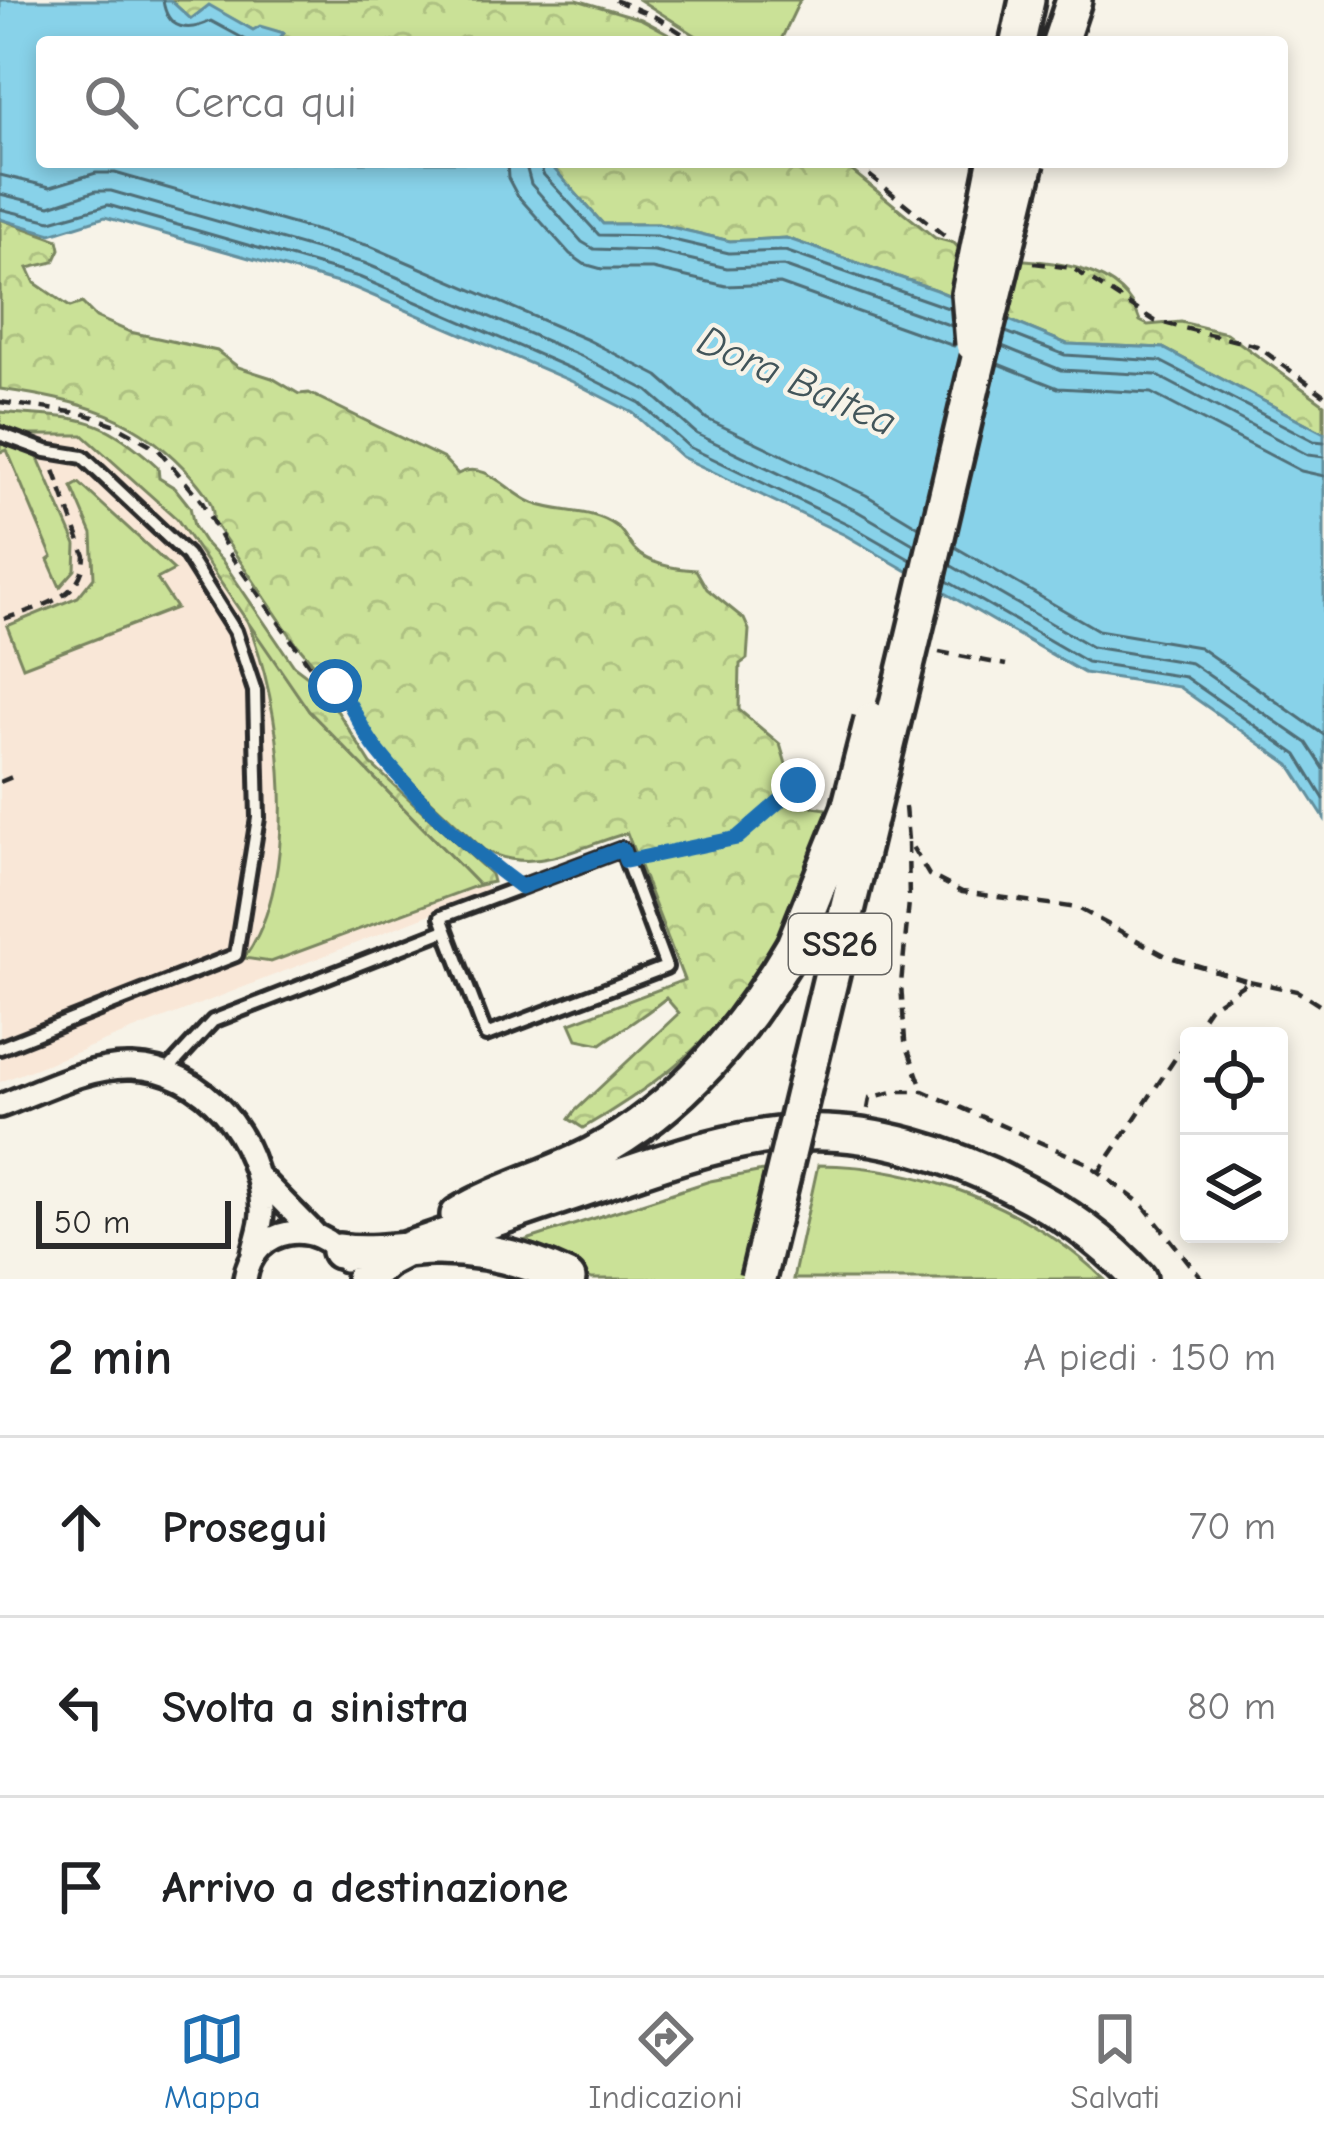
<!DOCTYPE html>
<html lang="it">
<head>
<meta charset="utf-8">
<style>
  body { margin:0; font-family:"Comic Neue",sans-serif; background:#f6f6f6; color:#202124 }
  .controls { position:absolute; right:36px; bottom:36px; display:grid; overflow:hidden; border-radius:12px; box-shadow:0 6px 18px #0003 }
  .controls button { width:108px; height:108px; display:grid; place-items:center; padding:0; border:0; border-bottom:3px solid #e0e0e0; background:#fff; color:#202124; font:60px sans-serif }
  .scale { position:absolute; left:36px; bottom:30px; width:195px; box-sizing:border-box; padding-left:12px; border:6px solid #2b2b2b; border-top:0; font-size:33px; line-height:42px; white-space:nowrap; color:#2b2b2b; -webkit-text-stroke:9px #f7f3e8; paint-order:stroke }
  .stop { position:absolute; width:36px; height:36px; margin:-27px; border:9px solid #1f6fb2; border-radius:50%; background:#fff }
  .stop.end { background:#1f6fb2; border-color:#fff; box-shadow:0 3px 12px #0008 }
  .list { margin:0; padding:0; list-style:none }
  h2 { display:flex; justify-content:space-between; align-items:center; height:156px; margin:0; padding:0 48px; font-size:51px }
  h2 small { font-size:39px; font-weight:400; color:#757577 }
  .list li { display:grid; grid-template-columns:78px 1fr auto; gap:36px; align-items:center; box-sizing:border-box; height:180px; padding:0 48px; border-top:3px solid #e0e0e0 }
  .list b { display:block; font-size:45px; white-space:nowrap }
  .list em { font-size:39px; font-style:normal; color:#757577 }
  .icon { flex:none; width:66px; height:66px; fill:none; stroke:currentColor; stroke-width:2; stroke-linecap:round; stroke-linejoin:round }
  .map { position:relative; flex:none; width:1324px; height:1279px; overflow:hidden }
  .search { position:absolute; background:#fff; box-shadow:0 6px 18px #0003; left:36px; right:36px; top:36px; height:132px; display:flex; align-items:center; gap:30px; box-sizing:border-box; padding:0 42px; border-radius:12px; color:#757577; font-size:45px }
  .sheet { height:696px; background:#fff }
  nav { display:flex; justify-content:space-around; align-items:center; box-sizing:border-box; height:168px; border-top:3px solid #e0e0e0; background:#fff; font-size:33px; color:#757577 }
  nav a { display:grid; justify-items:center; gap:6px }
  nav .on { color:#1f6fb2 }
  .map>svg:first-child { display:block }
  .built { fill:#f9e7d7 }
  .green { fill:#cae197; stroke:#7a8661; stroke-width:3 }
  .forest { fill:url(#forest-crowns); stroke:#7a8661; stroke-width:3 }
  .water { fill:#88d2e9; stroke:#638f9d; stroke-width:3 }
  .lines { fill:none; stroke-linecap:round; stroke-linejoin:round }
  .shore { stroke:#506e77; stroke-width:3 }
  .lane-casing { stroke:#2b2b2b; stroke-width:20 }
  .street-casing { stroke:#2b2b2b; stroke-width:30 }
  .primary-casing { stroke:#2b2b2b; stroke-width:42 }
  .path { stroke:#2b2b2b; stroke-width:4.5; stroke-dasharray:12 9; stroke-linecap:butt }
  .lane { stroke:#f7f3e8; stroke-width:10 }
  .street { stroke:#f7f3e8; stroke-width:21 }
  .primary { stroke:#f7f3e8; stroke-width:33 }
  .primary-bridge-casing { stroke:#2b2b2b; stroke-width:42; stroke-linecap:butt }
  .primary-bridge { stroke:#f7f3e8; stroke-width:33 }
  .route { stroke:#1f6fb2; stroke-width:15 }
  .labels { text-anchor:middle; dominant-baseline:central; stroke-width:9; stroke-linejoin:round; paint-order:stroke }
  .shield { fill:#f7f3e8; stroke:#686764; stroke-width:3 }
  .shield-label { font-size:36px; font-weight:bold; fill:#2b2b2b }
  .water-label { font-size:42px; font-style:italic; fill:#42555a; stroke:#f7f3e8 }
</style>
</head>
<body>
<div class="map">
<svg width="1324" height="1279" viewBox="0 0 1324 1279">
  <defs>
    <pattern id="forest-crowns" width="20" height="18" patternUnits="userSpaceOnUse" patternTransform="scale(3)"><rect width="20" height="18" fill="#cae197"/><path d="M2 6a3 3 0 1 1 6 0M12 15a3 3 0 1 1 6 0" fill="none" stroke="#aec182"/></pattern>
  </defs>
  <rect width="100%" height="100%" fill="#f7f3e8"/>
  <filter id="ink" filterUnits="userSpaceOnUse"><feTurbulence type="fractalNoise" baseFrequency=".00833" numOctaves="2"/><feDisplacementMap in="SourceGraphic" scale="24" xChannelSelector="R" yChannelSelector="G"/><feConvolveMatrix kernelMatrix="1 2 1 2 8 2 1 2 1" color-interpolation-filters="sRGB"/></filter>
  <g filter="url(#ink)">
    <path class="built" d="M 0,427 L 22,435 L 83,435 L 177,519 L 224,575 L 309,711 L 490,891 L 0,1082 Z"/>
    <path class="green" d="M 640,0 L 800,0 L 780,42 L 706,42 Z
      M 0,437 L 38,458 L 76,545 L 75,570 L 60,587 L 48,560 L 52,557 L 7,450 L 0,452 Z
      M 79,483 L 174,570 L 157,579 L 176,608 L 23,667 L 7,626 L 78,597 L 94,577 L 92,534 L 72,487 Z
      M 246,618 L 309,711 L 479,885 L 271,962 L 244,958 C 303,879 283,703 246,618 Z
      M 818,1165 C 921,1165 1029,1207 1104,1279 L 793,1279 Z
      M 779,1168 L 753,1279 L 592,1279 L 514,1244 L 710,1181 Z"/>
    <path class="forest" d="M 170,0 L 577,0 L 641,19 L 684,42 L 276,42 L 283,34 L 253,30 L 209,6 L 191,19 Z
      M 548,162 L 841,162 L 935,238 L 954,243 L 966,256 C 1023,262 1119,254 1140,321 L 1148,325 L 1181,322 L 1226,333 L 1324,404 L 1324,433 L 1163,348 L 1067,344 L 936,290 L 786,238 L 730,241 L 658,224 L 603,224 Z
      M 0,219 L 58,240 L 60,249 L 54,262 L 28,268 L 35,283 L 70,307 L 82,303 L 96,317 L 130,332 L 217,351 L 238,367 L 272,378 L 299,394 L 309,393 L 444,459 L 458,474 C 486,459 508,493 533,503 C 561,514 591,508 616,526 C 624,532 627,541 634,549 C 647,564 676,569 696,570 L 707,589 L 744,619 L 749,630 L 747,659 L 740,664 L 739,710 L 780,744 L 795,794 L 814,807 L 832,810 C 806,870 784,941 745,993 C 703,1050 644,1093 583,1128 L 569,1119 L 575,1111 L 679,1013 L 666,998 C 644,1016 622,1029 601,1044 L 577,1039 L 570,1023 L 684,980 L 627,833 C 577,847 535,876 484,850 L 400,772 L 363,723 L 346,691 L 318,669 L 295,642 L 213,521 C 215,504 205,492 194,479 C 138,414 81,401 0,389 Z
      M 0,412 C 79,420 95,410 158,467 L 159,478 L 175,488 L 190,507 L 194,526 L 205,543 L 223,562 L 294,666 L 322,687 L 371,764 L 491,874 L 493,882 L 479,885 L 309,711 L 177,519 L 83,435 L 22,435 L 0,427 Z"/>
    <path class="water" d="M 0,0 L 170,0 L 191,19 L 209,5 L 253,30 L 260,26 L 284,33 L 276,42 L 42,42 L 42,162 L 548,162 L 603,224 L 658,224 L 730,241 L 786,238 L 936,290 L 1067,344 L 1163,348 L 1324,433 L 1324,818 L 1290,765 L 1179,687 L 1084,673 L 845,535 L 682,457 L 633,413 L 571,381 L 355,288 L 105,217 L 51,234 L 0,219 Z"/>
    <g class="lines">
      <path class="shore" d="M 163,0 C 167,31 189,32 211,21 L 248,41 L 267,42
        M 507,162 L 508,178 L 517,195 L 570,254 L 584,264 L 602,269 L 652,269 L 726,286 L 780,284 L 954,346
        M 525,162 L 531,184 L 582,242 L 594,249 L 654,251 L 727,268 L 783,266 L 952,326
        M 540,162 L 543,174 L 599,235 L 656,236 L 729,253 L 785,251 L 951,309
        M 0,175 L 50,187 L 96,173 L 115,173 L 370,246 L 588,340 L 658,376 L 707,419 L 866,495 L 919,527
        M 0,194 L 50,206 L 96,191 L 111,191 L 364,263 L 581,356 L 648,391 L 697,434 L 857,511 L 915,545
        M 0,209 L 51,221 L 108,205 L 359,277 L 576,371 L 640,403 L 689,447 L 850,525 L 911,560
        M 1006,332 L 1065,355 L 1160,361 L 1314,441 L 1324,442
        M 1002,346 L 1061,370 L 1156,375 L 1308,455 L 1324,457
        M 998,364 L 1058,388 L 1151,393 L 1301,471 L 1324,476
        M 955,547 L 1098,630 L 1199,647 L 1324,735
        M 950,565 L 1092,647 L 1191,663 L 1307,743 L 1324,769
        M 947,581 L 1087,662 L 1185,677 L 1297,755 L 1324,799"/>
      <defs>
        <path id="lane" d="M 0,434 L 46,451 L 83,457 L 187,555 L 235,631 L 255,691 L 258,818 L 236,955 L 0,1048
          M 622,849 L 666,967 L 486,1035 L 441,917 Z
          M 165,1073 L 213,1021 L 446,930"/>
        <path id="street" d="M 0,1106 C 40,1091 89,1065 132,1067 C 205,1069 259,1138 262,1209 C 263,1223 256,1240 253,1254
          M 257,1175 L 314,1233
          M 245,1279 C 253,1226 318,1216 345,1260"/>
        <path id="primary" d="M 1018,42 L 1027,0
          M 1060,42 L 1074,0
          M 920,609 L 975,375
          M 458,1215 C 501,1189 549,1177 593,1154 C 682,1107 744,1030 794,945
          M 339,1251 C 372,1256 400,1249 432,1248 C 479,1247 526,1259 568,1279
          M 363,1279 L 386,1260 L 407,1249 C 471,1227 535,1205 598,1184 C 664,1161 732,1136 803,1133 C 873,1130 952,1154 1014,1187 C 1060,1210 1104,1240 1139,1279"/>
      </defs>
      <use href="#lane" class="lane-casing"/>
      <use href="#street" class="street-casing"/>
      <use href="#primary" class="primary-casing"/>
      <path class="path" d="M 615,0 L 658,18 L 695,42
        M 853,162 L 951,241
        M 1034,263 L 1072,268 L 1155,321 L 1257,346 L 1324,395
        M 0,402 L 85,414 L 116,425 L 158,449 L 202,502 L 231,556 L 313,670 L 348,698 L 372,744 L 409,789 L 467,847 L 504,874
        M 4,619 C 40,606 82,600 85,556 L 54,470
        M 939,652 L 1006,665
        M 0,782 L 12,777
        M 905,807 L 908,840 L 929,875 L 962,892 L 1078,908 L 1166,956 L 1249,981 L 1209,1008 L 1099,1172
        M 908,842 L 909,902 L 901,984 L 905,1041 L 923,1091
        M 645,858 L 737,838 L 798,785 L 828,783
        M 1249,981 L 1297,991 L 1324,1008
        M 868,1109 L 870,1098 L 896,1091 L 923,1091 L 1085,1162 L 1143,1205 L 1202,1279"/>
      <use href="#lane" class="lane"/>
      <use href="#street" class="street"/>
      <use href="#primary" class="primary"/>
      <defs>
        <path id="primary-bridge" d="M 973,344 L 969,294 L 995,162
          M 975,375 L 1027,162
          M 794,945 L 849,809 L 872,720
          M 758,1279 L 920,609"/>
      </defs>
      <use href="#primary-bridge" class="primary-bridge-casing"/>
      <use href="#primary-bridge" class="primary-bridge"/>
    </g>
  </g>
  <g class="lines" filter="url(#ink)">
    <path class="route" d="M 335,686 C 354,704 360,729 377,750 C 419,803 467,847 521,887 L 622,849 L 626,861 L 737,838 L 798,785"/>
  </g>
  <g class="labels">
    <rect class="shield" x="789" y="914" width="102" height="60" rx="9"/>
    <g class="shield-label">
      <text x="840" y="944">SS26</text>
    </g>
    <g class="water-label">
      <text transform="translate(797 381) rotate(24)">Dora Baltea</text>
    </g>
  </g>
</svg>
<div class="controls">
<button><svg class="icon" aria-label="locate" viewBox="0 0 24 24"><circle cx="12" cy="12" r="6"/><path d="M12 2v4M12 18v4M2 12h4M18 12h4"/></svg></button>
<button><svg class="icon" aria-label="layers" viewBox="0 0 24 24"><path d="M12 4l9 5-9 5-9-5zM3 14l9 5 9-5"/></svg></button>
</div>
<div class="scale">50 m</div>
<div class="stop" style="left:335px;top:686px"></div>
<div class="stop end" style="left:798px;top:785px"></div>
<div class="search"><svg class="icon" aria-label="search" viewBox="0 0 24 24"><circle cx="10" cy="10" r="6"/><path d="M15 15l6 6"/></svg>Cerca qui</div>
</div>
<section class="sheet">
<h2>2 min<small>A piedi · 150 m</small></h2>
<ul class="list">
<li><svg class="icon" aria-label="ahead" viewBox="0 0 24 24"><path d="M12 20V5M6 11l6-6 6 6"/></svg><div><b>Prosegui</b></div><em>70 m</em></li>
<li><svg class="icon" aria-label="left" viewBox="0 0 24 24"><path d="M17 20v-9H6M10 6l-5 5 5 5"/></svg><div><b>Svolta a sinistra</b></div><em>80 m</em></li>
<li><svg class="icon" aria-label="arrive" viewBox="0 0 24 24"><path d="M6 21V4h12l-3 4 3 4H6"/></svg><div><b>Arrivo a destinazione</b></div></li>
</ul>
</section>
<nav>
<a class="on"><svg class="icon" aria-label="map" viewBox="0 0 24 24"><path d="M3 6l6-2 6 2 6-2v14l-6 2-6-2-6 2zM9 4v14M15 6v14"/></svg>Mappa</a>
<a><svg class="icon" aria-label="directions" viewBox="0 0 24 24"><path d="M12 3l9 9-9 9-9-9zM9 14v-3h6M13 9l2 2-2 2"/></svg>Indicazioni</a>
<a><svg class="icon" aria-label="saved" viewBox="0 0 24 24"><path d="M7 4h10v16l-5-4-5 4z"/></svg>Salvati</a>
</nav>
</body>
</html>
